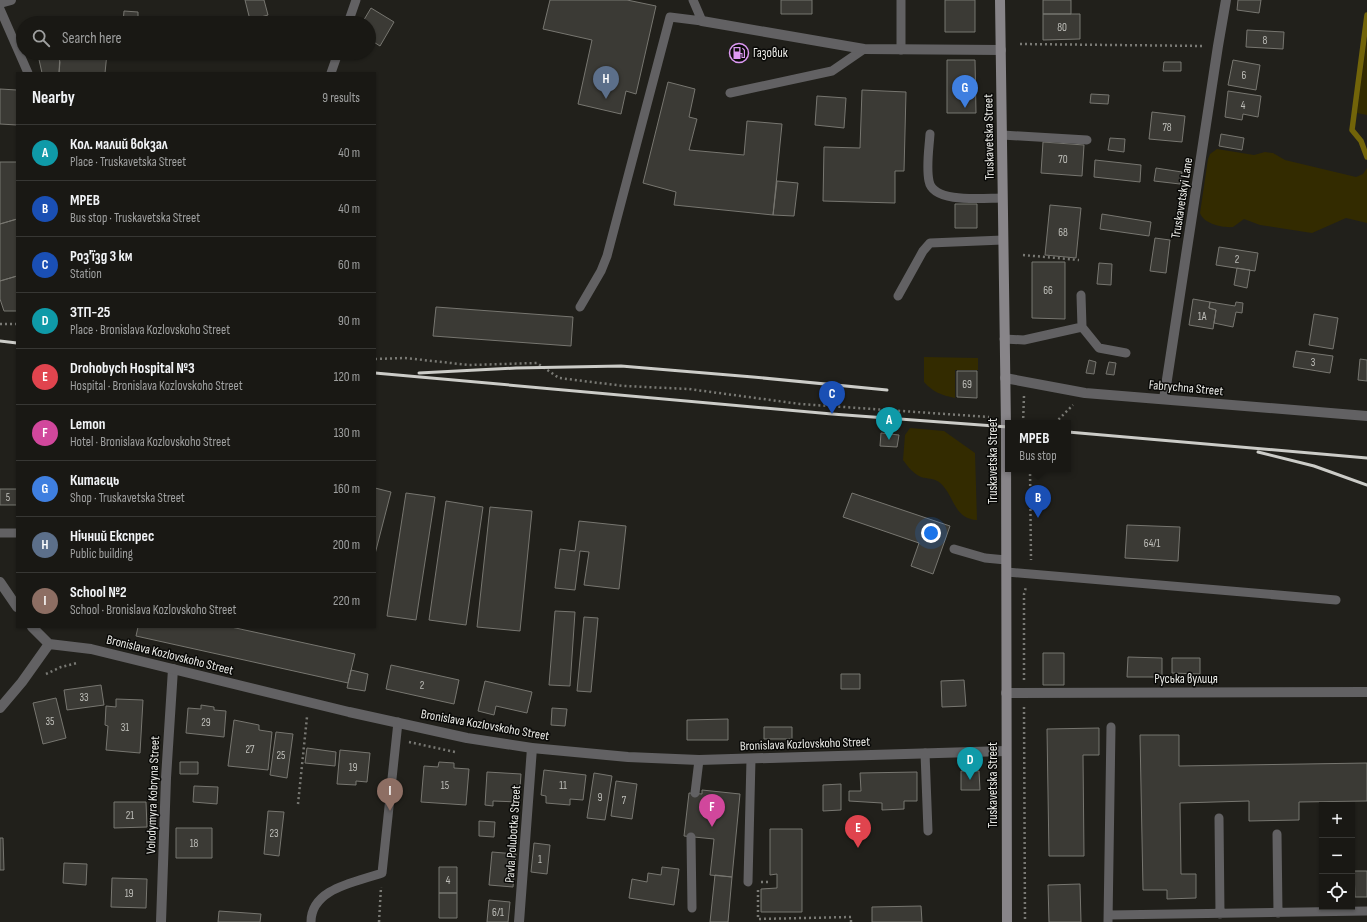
<!DOCTYPE html>
<html lang="en">
<head>
<meta charset="utf-8">
<style>
  body { margin:0; font-family:"Sofia Sans Condensed",sans-serif; background:#22211d; color:#f1f3f6 }
  .controls { position:absolute; right:12px; bottom:12px; display:grid; overflow:hidden; border-radius:0px; box-shadow:0 1px 3px #0004 }
  .controls button { width:36px; height:36px; display:grid; place-items:center; padding:0; border:0; border-bottom:1px solid #373734; background:#191814; color:#f1f3f6; font:20px sans-serif }
  .you { position:absolute; left:931px; top:533px; width:14px; height:14px; margin:-10px; border:3px solid #fff; border-radius:50%; background:#1a73e8; box-shadow:0 0 0 6px #1a73e833 }
  .badge { display:grid; place-items:center; width:26px; height:26px; border-radius:50%; background:#dd99f3; color:#fff; font-size:13px; font-weight:700 }
  .pin { position:absolute; translate:-50% -33px; filter:drop-shadow(0 1px 2px #0008) }
  .pin::after { content:''; position:absolute; top:21px; width:14px; height:12px; background:inherit; clip-path:polygon(0 0,100% 0,50% 100%) }
  .popup { position:absolute; left:1005px; top:420px; width:66px; height:52px; box-sizing:border-box; display:grid; place-content:center; border-radius:0px; background:#191814; filter:drop-shadow(0 1px 3px #0005); font-size:13px; white-space:nowrap; color:#9fa0a0 }
  .popup b { font-size:15px; color:#f1f3f6 }
  .popup::after { content:''; position:absolute; left:50%; top:100%; margin-left:-8px; border:8px solid transparent; border-top-color:#191814 }
  .list { margin:0; padding:0; list-style:none }
  h2 { display:flex; justify-content:space-between; align-items:center; height:52px; margin:0; padding:0 16px; font-size:17px }
  h2 small { font-size:13px; font-weight:400; color:#9fa0a0 }
  .list li { display:grid; grid-template-columns:26px 1fr auto; gap:12px; align-items:center; box-sizing:border-box; height:56px; padding:0 16px; border-top:1px solid #373734 }
  .list b { display:block; font-size:15px; white-space:nowrap }
  .list p { margin:0; font-size:13px; white-space:nowrap; color:#9fa0a0 }
  .list em { font-size:13px; font-style:normal; color:#9fa0a0 }
  .icon { flex:none; width:22px; height:22px; fill:none; stroke:currentColor; stroke-width:2; stroke-linecap:round; stroke-linejoin:round }
  .map { position:relative; flex:none; width:1367px; height:922px; overflow:hidden }
  .search { position:absolute; background:#191814; box-shadow:0 1px 3px #0004; left:16px; top:16px; width:360px; height:44px; display:flex; align-items:center; gap:10px; box-sizing:border-box; padding:0 14px; border-radius:22px; color:#9fa0a0; font-size:15px }
  .panel { position:absolute; background:#191814; box-shadow:0 1px 3px #0004; left:16px; top:72px; width:360px; height:556px; border-radius:0px }
  .map>svg:first-child { display:block }
  .green { fill:#332b00 }
  .lines { fill:none; stroke-linecap:round; stroke-linejoin:round }
  .stream { stroke:#726409; stroke-width:5.5 }
  .building { fill:#3b3a35; stroke:#777670 }
  .path { stroke:#797974; stroke-width:2.5; stroke-dasharray:2 3; stroke-linecap:butt }
  .service { stroke:#626163; stroke-width:9 }
  .minor { stroke:#626163; stroke-width:10 }
  .tertiary { stroke:#626163; stroke-width:10 }
  .secondary { stroke:#888589; stroke-width:10 }
  .rail { stroke:#ccccc8; stroke-width:3 }
  .labels { text-anchor:middle; dominant-baseline:central; stroke-width:3; stroke-linejoin:round; paint-order:stroke }
  .number-label { font-size:11px; fill:#bfbfba }
  .poi-label { font-size:13px; fill:#ebebe7; stroke:#0a0a08; text-anchor:start }
  .street-label { font-size:13px; fill:#ebebe7; stroke:#0a0a08 }
</style>
</head>
<body>
<div class="map">
<svg width="1367" height="922" viewBox="0 0 1367 922">
  <rect width="100%" height="100%" fill="#21201b"/>
  <path class="green" d="M 1367,38 L 1367,115 L 1357,113 Z
    M 1217,149 L 1254,155 L 1265,152 L 1273,153 L 1285,160 L 1356,177 L 1363,174 L 1367,168 L 1367,223 L 1346,218 L 1312,233 L 1260,225 L 1244,219 L 1233,227 C 1222,228 1204,224 1200,213 L 1208,159 L 1210,154 Z
    M 924,357 L 978,358 L 978,370 L 955,370 L 955,398 C 941,395 933,392 924,382 Z
    M 910,428 L 944,431 L 975,453 L 977,520 C 953,519 955,495 939,482 C 933,478 928,479 921,477 C 913,473 908,467 903,460 L 905,435 Z"/>
  <g class="lines">
    <path class="stream" d="M 1367,15 L 1352,130 L 1361,141 L 1367,157"/>
  </g>
  <path class="building" d="M 245,0 L 264,0 L 268,15 L 250,20 Z
    M 550,0 L 627,0 L 656,6 L 636,94 L 626,91 L 621,114 L 578,104 L 592,40 L 543,29 Z
    M 781,0 L 812,0 L 812,14 L 781,14 Z
    M 945,0 L 975,0 L 975,32 L 945,32 Z
    M 1043,0 L 1071,0 L 1071,14 L 1043,14 Z
    M 1238,0 L 1261,0 L 1259,13 L 1237,10 Z
    M 371,8 L 394,22 L 380,46 L 369,39 L 369,23 L 362,23 Z
    M 124,11 L 138,12 L 138,18 L 153,19 L 153,23 L 123,23 Z
    M 1043,14 L 1080,14 L 1080,39 L 1043,40 Z
    M 1247,30 L 1284,32 L 1283,49 L 1246,47 Z
    M 32,53 L 57,53 L 60,62 L 59,73 L 42,73 L 38,55 L 33,57 Z
    M 60,53 L 107,53 L 105,73 L 59,73 Z
    M 947,60 L 975,60 L 976,113 L 947,113 Z
    M 1233,60 L 1260,65 L 1256,90 L 1228,85 Z
    M 1164,62 L 1181,62 L 1181,71 L 1163,71 Z
    M 668,82 L 695,89 L 689,117 L 697,119 L 689,150 L 744,155 L 747,121 L 782,124 L 773,215 L 674,205 L 676,192 L 643,183 Z
    M 0,89 L 17,90 L 17,125 L 0,124 Z
    M 862,90 L 906,92 L 904,171 L 895,171 L 895,203 L 823,201 L 824,147 L 860,148 Z
    M 1228,91 L 1261,96 L 1258,117 L 1243,114 L 1242,120 L 1225,117 Z
    M 1091,94 L 1109,95 L 1108,104 L 1090,103 Z
    M 817,96 L 846,98 L 844,128 L 815,125 Z
    M 1152,112 L 1185,116 L 1182,142 L 1149,139 Z
    M 1221,134 L 1244,138 L 1242,150 L 1219,146 Z
    M 1110,138 L 1125,139 L 1124,152 L 1108,150 Z
    M 1043,142 L 1084,145 L 1082,176 L 1041,173 Z
    M 1095,160 L 1141,165 L 1140,182 L 1094,177 Z
    M 0,162 L 17,162 L 17,219 L 0,224 Z
    M 1156,168 L 1182,172 L 1180,184 L 1154,181 Z
    M 777,181 L 798,183 L 794,216 L 773,215 Z
    M 955,204 L 977,204 L 977,228 L 955,228 Z
    M 1050,205 L 1081,208 L 1076,258 L 1045,255 Z
    M 1102,214 L 1151,222 L 1149,236 L 1100,229 Z
    M 17,219 L 17,276 L 0,281 L 0,224 Z
    M 1155,238 L 1170,240 L 1166,273 L 1150,271 Z
    M 1219,247 L 1258,253 L 1255,271 L 1216,265 Z
    M 1032,262 L 1065,262 L 1065,319 L 1032,318 Z
    M 1099,263 L 1112,264 L 1111,285 L 1097,284 Z
    M 1237,268 L 1250,270 L 1247,288 L 1234,285 Z
    M 17,276 L 17,311 L 4,311 L 0,299 L 0,281 Z
    M 1193,299 L 1210,302 L 1209,308 L 1216,310 L 1213,329 L 1189,325 Z
    M 1210,302 L 1235,306 L 1236,302 L 1243,303 L 1242,313 L 1236,312 L 1233,327 L 1214,323 L 1216,310 L 1209,308 Z
    M 436,307 L 573,317 L 571,346 L 433,336 Z
    M 1314,314 L 1338,318 L 1333,349 L 1309,345 Z
    M 1296,351 L 1333,356 L 1330,373 L 1293,367 Z
    M 1360,359 L 1367,360 L 1367,381 L 1358,380 Z
    M 1089,360 L 1096,362 L 1094,374 L 1086,373 Z
    M 1109,362 L 1116,363 L 1114,375 L 1106,374 Z
    M 957,371 L 977,371 L 977,398 L 957,397 Z
    M 881,433 L 899,435 L 897,447 L 880,446 Z
    M 375,488 L 391,492 L 375,554 Z
    M 0,489 L 17,489 L 17,505 L 0,505 Z
    M 406,493 L 435,497 L 416,620 L 387,616 Z
    M 852,493 L 950,526 L 933,574 L 911,566 L 919,543 L 843,517 Z
    M 446,501 L 483,507 L 466,625 L 429,620 Z
    M 490,507 L 532,511 L 520,631 L 477,627 Z
    M 579,521 L 626,526 L 619,589 L 584,585 L 589,552 L 580,551 L 575,590 L 555,588 L 560,549 L 575,551 Z
    M 1127,525 L 1180,527 L 1178,561 L 1125,558 Z
    M 555,611 L 575,612 L 570,686 L 549,685 Z
    M 584,617 L 598,618 L 591,692 L 577,691 Z
    M 138,627 L 231,627 L 355,654 L 348,683 L 136,636 Z
    M 1043,653 L 1064,653 L 1064,685 L 1043,685 Z
    M 1128,657 L 1162,658 L 1162,677 L 1127,677 Z
    M 1172,658 L 1200,658 L 1200,674 L 1172,673 Z
    M 391,665 L 459,680 L 454,704 L 386,689 Z
    M 351,670 L 368,674 L 365,691 L 347,688 Z
    M 841,674 L 860,674 L 860,689 L 841,689 Z
    M 964,680 L 966,706 L 942,707 L 941,681 Z
    M 485,681 L 532,692 L 527,713 L 496,706 L 494,715 L 478,711 Z
    M 101,685 L 104,705 L 67,710 L 64,690 Z
    M 56,698 L 66,738 L 43,744 L 33,703 Z
    M 116,699 L 143,700 L 140,753 L 106,750 L 108,726 L 105,725 L 106,706 L 116,707 Z
    M 201,705 L 214,707 L 214,710 L 226,711 L 224,737 L 186,733 L 188,708 L 201,709 Z
    M 552,708 L 567,709 L 565,726 L 551,725 Z
    M 728,719 L 728,740 L 687,740 L 687,720 Z
    M 234,720 L 259,725 L 259,730 L 272,732 L 268,770 L 228,766 Z
    M 764,727 L 792,727 L 792,739 L 764,739 Z
    M 1099,728 L 1099,755 L 1083,755 L 1084,856 L 1049,856 L 1047,729 Z
    M 276,732 L 293,734 L 287,778 L 270,775 Z
    M 1140,735 L 1179,735 L 1179,766 L 1367,763 L 1367,801 L 1299,802 L 1299,820 L 1249,821 L 1249,801 L 1180,803 L 1181,874 L 1196,874 L 1196,898 L 1167,899 L 1167,890 L 1143,890 Z
    M 307,748 L 336,752 L 335,766 L 305,763 Z
    M 340,750 L 370,753 L 367,782 L 356,781 L 356,785 L 337,784 Z
    M 180,762 L 198,762 L 198,774 L 180,774 Z
    M 439,762 L 454,763 L 454,768 L 469,769 L 466,805 L 421,802 L 424,766 L 438,767 Z
    M 544,770 L 586,775 L 583,800 L 570,799 L 570,805 L 546,803 L 546,796 L 541,795 Z
    M 961,771 L 979,771 L 980,790 L 961,790 Z
    M 487,772 L 521,774 L 519,802 L 493,801 L 493,806 L 485,805 Z
    M 917,772 L 917,801 L 904,801 L 904,809 L 882,810 L 882,803 L 849,801 L 849,791 L 861,791 L 860,773 Z
    M 594,773 L 612,776 L 605,820 L 587,818 Z
    M 616,781 L 637,784 L 632,819 L 611,816 Z
    M 841,784 L 841,810 L 823,811 L 823,785 Z
    M 194,786 L 218,787 L 217,804 L 193,802 Z
    M 702,790 L 740,794 L 732,877 L 710,875 L 714,839 L 684,836 L 689,793 L 702,794 Z
    M 114,802 L 146,802 L 147,827 L 114,828 Z
    M 268,811 L 284,812 L 279,856 L 264,854 Z
    M 479,821 L 495,822 L 494,837 L 479,836 Z
    M 176,828 L 212,828 L 212,858 L 176,858 Z
    M 770,829 L 802,829 L 802,912 L 761,912 L 761,889 L 777,888 L 777,874 L 770,875 Z
    M 0,838 L 3,838 L 4,870 L 0,870 Z
    M 534,843 L 550,845 L 547,874 L 531,872 Z
    M 492,852 L 516,854 L 513,887 L 489,885 Z
    M 64,863 L 87,864 L 86,885 L 63,883 Z
    M 439,867 L 457,867 L 457,893 L 439,893 Z
    M 662,867 L 679,869 L 674,905 L 629,898 L 632,879 L 647,882 L 648,873 L 661,875 Z
    M 1354,871 L 1367,871 L 1367,897 L 1355,897 Z
    M 715,875 L 732,877 L 728,922 L 710,922 Z
    M 112,878 L 147,879 L 146,908 L 111,907 Z
    M 1080,884 L 1081,922 L 1049,922 L 1048,885 Z
    M 439,893 L 457,893 L 457,918 L 439,918 Z
    M 489,900 L 510,902 L 508,922 L 487,922 Z
    M 921,906 L 922,922 L 872,922 L 872,907 Z
    M 219,911 L 261,914 L 260,922 L 218,922 Z"/>
  <g class="lines">
    <path class="path" d="M 1020,44 L 1205,46
      M 1023,255 L 1079,260
      M 0,324 L 17,324
      M 375,359 L 405,358 L 469,365 L 537,363 L 559,378 L 624,386 L 689,389 L 800,404 L 989,417
      M 1023,423 L 1024,396
      M 1055,423 L 1073,405
      M 1030,469 L 1031,560
      M 46,674 L 61,667 L 77,663
      M 1024,680 L 1024,594 L 1026,587
      M 1024,707 L 1025,922
      M 409,742 L 455,752
      M 298,804 L 307,717
      M 761,882 L 771,882
      M 758,890 L 758,919 L 851,917 L 851,922
      M 379,922 L 381,887"/>
    <path class="service" d="M 901,0 L 901,50
      M 0,9 L 28,73
      M 348,23 L 356,0
      M 331,73 L 338,53
      M 730,93 L 832,71 L 864,49
      M 930,134 C 929,149 926,167 929,181 C 933,204 984,198 1002,198
      M 1002,135 L 1087,140
      M 898,296 L 923,251 L 930,243 L 1003,240
      M 580,307 L 601,271 L 607,256 L 670,17 L 702,21 L 693,0
      M 1082,327 L 1099,348 L 1126,353
      M 1004,339 L 1024,340 L 1082,327 L 1081,295
      M 0,533 L 17,533
      M 954,549 L 985,558 L 1006,560
      M 1007,572 L 1336,600
      M 925,753 L 928,831
      M 695,793 L 699,760
      M 1219,818 L 1220,914
      M 1277,834 L 1278,913
      M 691,837 L 692,908
      M 748,882 L 751,759
      M 1109,915 L 1367,911
      M 311,922 C 311,888 357,882 382,873 L 398,722
      M 1108,922 L 1111,727"/>
    <path class="minor" d="M 0,3 L 11,0
      M 702,21 L 864,49 L 1001,50
      M 1164,399 L 1218,46 L 1226,0
      M 1006,693 L 1367,692
      M 161,922 L 166,778 L 173,669
      M 519,922 L 532,748"/>
    <path class="tertiary" d="M 1005,378 L 1085,393 L 1367,416
      M 0,582 L 17,607
      M 32,627 L 49,644
      M 49,644 L 91,649 L 349,712 L 467,738 L 532,748 L 628,757 L 699,760 L 1006,751
      M 0,708 L 22,682 L 49,644"/>
    <path class="secondary" d="M 1000,0 L 1006,427 L 1007,922"/>
    <path class="rail" d="M 0,341 L 17,343
      M 375,373 L 832,414 L 1008,427
      M 419,373 L 516,368 L 621,366 L 753,377 L 887,390
      M 1068,432 L 1367,458
      M 1258,452 L 1314,466 L 1367,485"/>
  </g>
  <defs>
    <symbol id="fuel-ring" viewBox="-11 -11 22 22"><circle r="9.5" fill="#0a0a08" stroke="#dd99f3" stroke-width="1.5"/><path d="M-5.5-6h7V0h2V4h1.3V-2.5L3-4.5l.8-.8L6-3V5H2.5V1h-1V6h-7ZM-4.2-4.7v3.2H.2V-4.7Z" fill="#dd99f3"/></symbol>
  </defs>
  <g fill-rule="evenodd">
    <use href="#fuel-ring" x="728" y="42" width="22" height="22"/>
  </g>
  <g class="labels">
    <g class="number-label">
      <text x="1062" y="27">80</text>
      <text x="1265" y="40">8</text>
      <text x="1244" y="75">6</text>
      <text x="1243" y="105">4</text>
      <text x="1167" y="127">78</text>
      <text x="1063" y="159">70</text>
      <text x="1063" y="232">68</text>
      <text x="1237" y="259">2</text>
      <text x="1048" y="290">66</text>
      <text x="1202" y="316">1А</text>
      <text x="1313" y="362">3</text>
      <text x="967" y="384">69</text>
      <text x="8" y="497">5</text>
      <text x="1152" y="543">64/1</text>
      <text x="422" y="685">2</text>
      <text x="84" y="697">33</text>
      <text x="50" y="721">35</text>
      <text x="206" y="722">29</text>
      <text x="125" y="727">31</text>
      <text x="250" y="749">27</text>
      <text x="281" y="755">25</text>
      <text x="353" y="767">19</text>
      <text x="445" y="785">15</text>
      <text x="563" y="785">11</text>
      <text x="600" y="797">9</text>
      <text x="624" y="800">7</text>
      <text x="130" y="815">21</text>
      <text x="274" y="833">23</text>
      <text x="194" y="843">18</text>
      <text x="540" y="859">1</text>
      <text x="448" y="880">4</text>
      <text x="129" y="893">19</text>
      <text x="498" y="912">6/1</text>
    </g>
    <g class="poi-label">
      <text x="753" y="53">Газовик</text>
    </g>
    <g class="street-label">
      <text transform="translate(989 137) rotate(-91)">Truskavetska Street</text>
      <text transform="translate(1182 198) rotate(-81)">Truskavetskyi Lane</text>
      <text transform="translate(1186 388) rotate(5)">Fabrychna Street</text>
      <text transform="translate(993 461) rotate(-90)">Truskavetska Street</text>
      <text transform="translate(170 655) rotate(14)">Bronislava Kozlovskoho Street</text>
      <text x="1186" y="679">Руська вулиця</text>
      <text transform="translate(485 725) rotate(10)">Bronislava Kozlovskoho Street</text>
      <text transform="translate(805 744) rotate(-2)">Bronislava Kozlovskoho Street</text>
      <text transform="translate(993 785) rotate(-90)">Truskavetska Street</text>
      <text transform="translate(153 795) rotate(-88)">Volodymyra Kobryna Street</text>
      <text transform="translate(513 834) rotate(-86)">Pavla Polubotka Street</text>
    </g>
  </g>
</svg>
<div class="controls">
<button>+</button>
<button>−</button>
<button><svg class="icon" aria-label="locate" viewBox="0 0 24 24"><circle cx="12" cy="12" r="6"/><path d="M12 2v4M12 18v4M2 12h4M18 12h4"/></svg></button>
</div>
<div class="you"></div>
<div class="pin badge" style="left:889px;top:440px;background:#0f9aa8">A</div>
<div class="pin badge" style="left:1038px;top:518px;background:#1a4fb4">B</div>
<div class="popup"><b>МРЕВ</b>Bus stop</div>
<div class="pin badge" style="left:832px;top:414px;background:#1a4fb4">C</div>
<div class="pin badge" style="left:970px;top:780px;background:#0f9aa8">D</div>
<div class="pin badge" style="left:858px;top:848px;background:#e0444e">E</div>
<div class="pin badge" style="left:712px;top:827px;background:#d1479c">F</div>
<div class="pin badge" style="left:965px;top:108px;background:#3f7fe0">G</div>
<div class="pin badge" style="left:606px;top:99px;background:#5c6f8a">H</div>
<div class="pin badge" style="left:390px;top:811px;background:#8d6e63">I</div>
<div class="search"><svg class="icon" aria-label="search" viewBox="0 0 24 24"><circle cx="10" cy="10" r="6"/><path d="M15 15l6 6"/></svg>Search here</div>
<section class="panel">
<h2>Nearby<small>9 results</small></h2>
<ul class="list">
<li><span class="badge" style="background:#0f9aa8">A</span><div><b>Кол. малий вокзал</b><p>Place · Truskavetska Street</p></div><em>40 m</em></li>
<li><span class="badge" style="background:#1a4fb4">B</span><div><b>МРЕВ</b><p>Bus stop · Truskavetska Street</p></div><em>40 m</em></li>
<li><span class="badge" style="background:#1a4fb4">C</span><div><b>Роз'їзд 3 км</b><p>Station</p></div><em>60 m</em></li>
<li><span class="badge" style="background:#0f9aa8">D</span><div><b>ЗТП-25</b><p>Place · Bronislava Kozlovskoho Street</p></div><em>90 m</em></li>
<li><span class="badge" style="background:#e0444e">E</span><div><b>Drohobych Hospital №3</b><p>Hospital · Bronislava Kozlovskoho Street</p></div><em>120 m</em></li>
<li><span class="badge" style="background:#d1479c">F</span><div><b>Lemon</b><p>Hotel · Bronislava Kozlovskoho Street</p></div><em>130 m</em></li>
<li><span class="badge" style="background:#3f7fe0">G</span><div><b>Китаєць</b><p>Shop · Truskavetska Street</p></div><em>160 m</em></li>
<li><span class="badge" style="background:#5c6f8a">H</span><div><b>Нічний Експрес</b><p>Public building</p></div><em>200 m</em></li>
<li><span class="badge" style="background:#8d6e63">I</span><div><b>School №2</b><p>School · Bronislava Kozlovskoho Street</p></div><em>220 m</em></li>
</ul>
</section>
</div>
</body>
</html>
